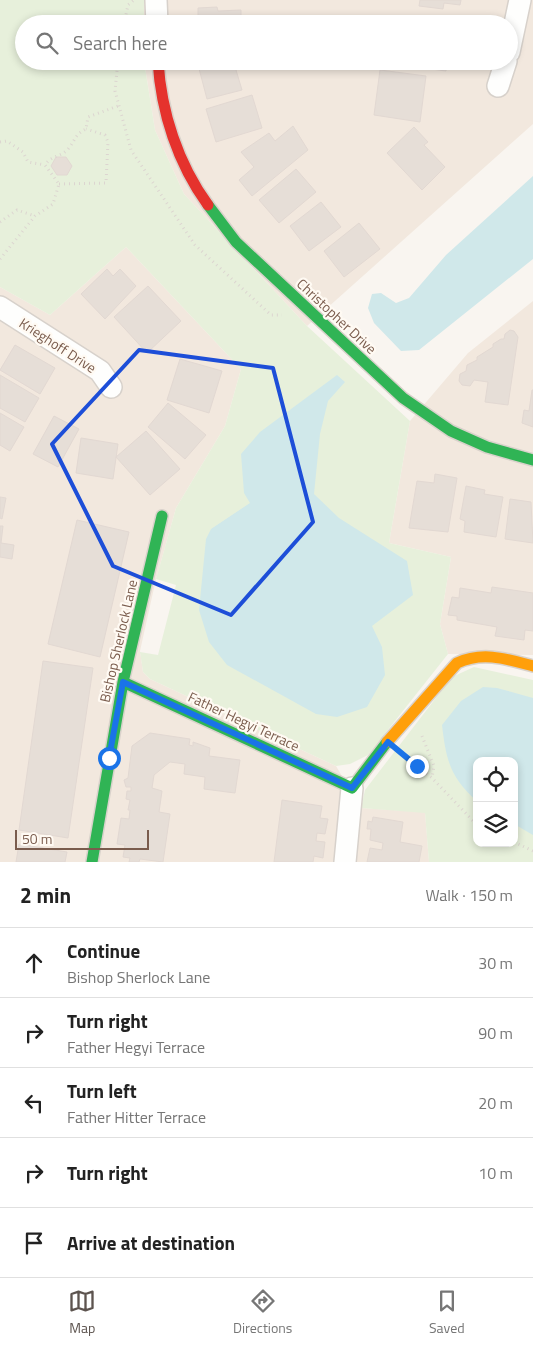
<!DOCTYPE html>
<html lang="en">
<head>
<meta charset="utf-8">
<style>
  body { margin:0; font-family:"Titillium Web",sans-serif; background:#f2f2f2; color:#222 }
  .controls { position:absolute; right:15px; bottom:15px; display:grid; overflow:hidden; border-radius:10px; box-shadow:0 2px 8px #0003 }
  .controls button { width:45px; height:45px; display:grid; place-items:center; padding:0; border:0; border-bottom:1px solid #e0e0e0; background:#fff; color:#222; font:25px sans-serif }
  .scale { position:absolute; left:15px; bottom:12px; width:134px; box-sizing:border-box; padding-left:5px; border:2px solid #7a5c4d; border-top:0; font-size:14px; line-height:18px; white-space:nowrap; color:#7a5c4d; -webkit-text-stroke:4px #fffaf3; paint-order:stroke }
  .stop { position:absolute; width:15px; height:15px; margin:-11px; border:4px solid #1a73e8; border-radius:50%; background:#fff }
  .stop.end { background:#1a73e8; border-color:#fff; box-shadow:0 1px 5px #0008 }
  .list { margin:0; padding:0; list-style:none }
  h2 { display:flex; justify-content:space-between; align-items:center; height:65px; margin:0; padding:0 20px; font-size:21px }
  h2 small { font-size:16px; font-weight:400; color:#767676 }
  .list li { display:grid; grid-template-columns:32px 1fr auto; gap:15px; align-items:center; box-sizing:border-box; height:70px; padding:0 20px; border-top:1px solid #e0e0e0 }
  .list b { display:block; font-size:19px; white-space:nowrap }
  .list p { margin:0; font-size:16px; white-space:nowrap; color:#767676 }
  .list em { font-size:16px; font-style:normal; color:#767676 }
  .icon { flex:none; width:28px; height:28px; fill:none; stroke:currentColor; stroke-width:2; stroke-linecap:round; stroke-linejoin:round }
  .map { position:relative; flex:none; width:533px; height:862px; overflow:hidden }
  .search { position:absolute; background:#fff; box-shadow:0 2px 8px #0003; left:15px; right:15px; top:15px; height:55px; display:flex; align-items:center; gap:12px; box-sizing:border-box; padding:0 18px; border-radius:28px; color:#767676; font-size:19px }
  .sheet { height:415px; background:#fff }
  nav { display:flex; justify-content:space-around; align-items:center; box-sizing:border-box; height:70px; border-top:1px solid #e0e0e0; background:#fff; font-size:14px; color:#767676 }
  nav a { display:grid; justify-items:center; gap:2px }
  nav .on { color:#5d544f }
  .map>svg:first-child { display:block }
  .residential { fill:#f2e8de }
  .green { fill:#e7f0db; fill-rule:evenodd }
  .water { fill:#d0e8ea }
  .building { fill:#e6ded7; stroke:#e2d8d2 }
  .lines { fill:none; stroke-linecap:round; stroke-linejoin:round }
  .street-casing { stroke:#d7d1cb; stroke-width:24 }
  .fast-casing { stroke:#d9d2cb; stroke-width:14 }
  .slow-casing { stroke:#d9d2cb; stroke-width:14 }
  .jam-casing { stroke:#d9d2cb; stroke-width:14 }
  .path { stroke:#dcd5d0; stroke-width:3; stroke-dasharray:1 4; stroke-linecap:butt }
  .street { stroke:#fefefd; stroke-width:21 }
  .fast { stroke:#30b455; stroke-width:11 }
  .slow { stroke:#ff9f0a; stroke-width:11 }
  .jam { stroke:#e5322d; stroke-width:11 }
  .route { stroke:#1a73e8; stroke-width:6 }
  .marked { fill:none; stroke:#1d4ed8; stroke-width:4; stroke-linejoin:round }
  .labels { text-anchor:middle; dominant-baseline:central; stroke-width:4.5; stroke-linejoin:round; paint-order:stroke }
  .street-label { font-size:14px; fill:#7a5c4d; stroke:#fffaf3 }
</style>
</head>
<body>
<div class="map">
<svg width="533" height="862" viewBox="0 0 533 862">
  <rect width="100%" height="100%" fill="#f9f5f0"/>
  <path class="residential" d="M 144,0 L 533,0 L 533,124 L 307,326 L 184,194 L 155,130 L 144,61 L 509,61 L 509,24 L 144,24 Z
    M 126,247 L 241,369 L 225,426 L 176,508 L 156,579 L 140,651 L 143,672 L 150,679 L 336,766 L 361,808 L 425,812 L 429,862 L 0,862 L 0,287 L 50,315 Z
    M 533,301 L 533,655 L 448,654 L 440,624 L 451,557 L 389,543 L 410,421 L 468,353 Z"/>
  <path class="green" d="M 0,0 L 144,0 L 144,24 L 24,24 L 24,61 L 144,61 L 155,130 L 184,194 L 307,326 L 410,421 L 389,543 L 451,557 L 440,624 L 448,654 L 368,755 L 350,764 L 336,766 L 150,679 L 143,672 L 140,652 L 158,655 L 176,585 L 156,579 L 176,508 L 225,426 L 241,369 L 126,247 L 50,315 L 0,287 Z
    M 474,667 L 533,680 L 533,862 L 429,862 L 425,813 L 361,808 L 365,790 L 452,677 ZM 477,761 L 514,761 L 514,843 L 477,843 Z"/>
  <path class="water" d="M 533,176 L 533,259 L 419,350 L 401,351 L 374,323 L 368,308 L 372,294 L 381,293 L 396,303 L 409,298 L 446,255 Z
    M 337,375 L 345,382 L 328,401 L 320,434 L 314,494 L 339,518 L 407,561 L 413,595 L 372,626 L 382,647 L 385,675 L 367,707 L 337,717 L 316,714 L 227,665 L 209,642 L 199,610 L 206,539 L 211,529 L 250,503 L 244,493 L 241,454 L 260,432 Z
    M 483,687 L 497,688 L 533,698 L 533,835 L 514,824 L 514,761 L 477,761 L 477,801 C 450,778 446,759 442,725 L 461,701 Z"/>
  <path class="building" d="M 420,0 L 461,0 L 460,5 L 444,3 L 443,9 L 419,6 Z
    M 217,7 L 218,11 L 241,10 L 241,24 L 198,24 L 198,8 Z
    M 197,61 L 242,61 L 244,67 L 236,70 L 242,90 L 207,99 Z
    M 403,61 L 447,61 L 446,71 L 403,65 Z
    M 380,70 L 426,76 L 420,122 L 374,115 Z
    M 252,95 L 262,128 L 216,142 L 206,109 Z
    M 293,126 L 308,150 L 252,196 L 239,180 L 254,167 L 241,152 L 269,133 L 275,141 Z
    M 414,127 L 428,142 L 424,145 L 445,167 L 422,190 L 387,153 Z
    M 56,157 L 66,157 L 72,166 L 67,175 L 57,175 L 51,166 Z
    M 296,169 L 316,192 L 279,223 L 259,200 Z
    M 321,202 L 341,227 L 309,251 L 290,226 Z
    M 359,223 L 380,249 L 344,277 L 324,251 Z
    M 107,269 L 113,276 L 120,269 L 136,286 L 105,319 L 81,294 Z
    M 148,286 L 181,321 L 147,353 L 114,317 Z
    M 510,330 L 514,331 L 518,337 L 508,405 L 485,402 L 488,382 L 474,380 L 470,386 L 462,385 L 459,381 L 460,374 L 466,371 L 467,365 L 477,360 L 477,357 L 493,347 L 493,344 L 501,339 L 504,339 L 505,334 Z
    M 15,345 L 55,368 L 40,394 L 0,370 Z
    M 180,359 L 222,371 L 209,413 L 167,400 Z
    M 0,375 L 39,398 L 25,422 L 0,408 Z
    M 532,390 L 533,390 L 533,427 L 522,423 L 524,410 L 529,411 Z
    M 168,403 L 206,435 L 185,459 L 148,427 Z
    M 0,413 L 24,427 L 10,451 L 0,445 Z
    M 54,416 L 79,429 L 58,467 L 33,454 Z
    M 146,431 L 180,469 L 150,495 L 116,457 Z
    M 81,438 L 118,444 L 113,479 L 76,473 Z
    M 435,474 L 457,478 L 448,532 L 409,528 L 417,481 L 434,483 Z
    M 466,486 L 485,490 L 484,494 L 503,497 L 496,537 L 464,532 L 465,521 L 460,519 Z
    M 0,497 L 6,498 L 2,519 L 0,518 Z
    M 510,499 L 531,502 L 533,543 L 505,539 Z
    M 77,520 L 129,532 L 100,657 L 48,644 Z
    M 0,526 L 3,526 L 1,543 L 14,545 L 12,559 L 0,557 Z
    M 492,587 L 533,593 L 533,631 L 525,630 L 524,640 L 495,636 L 497,627 L 457,620 L 457,616 L 448,615 L 452,597 L 459,598 L 460,588 L 491,593 Z
    M 43,661 L 93,668 L 68,838 L 19,830 Z
    M 150,733 L 190,739 L 189,745 L 193,746 L 193,742 L 210,748 L 209,756 L 240,760 L 235,793 L 204,789 L 205,777 L 184,774 L 185,764 L 170,762 L 154,775 L 152,788 L 162,791 L 159,812 L 170,814 L 163,862 L 140,859 L 139,862 L 129,862 L 130,858 L 123,857 L 125,845 L 117,844 L 121,818 L 129,819 L 130,810 L 128,810 L 130,800 L 126,799 L 127,791 L 131,791 L 131,787 L 126,787 L 124,780 L 128,778 L 132,746 Z
    M 282,800 L 322,806 L 320,818 L 328,819 L 325,834 L 317,833 L 316,841 L 325,842 L 323,858 L 314,856 L 313,862 L 274,862 Z
    M 373,817 L 403,822 L 400,842 L 422,846 L 419,862 L 367,862 L 370,848 L 382,850 L 383,843 L 370,840 L 371,829 L 367,829 L 368,821 L 372,822 Z
    M 19,844 L 67,852 L 65,862 L 16,862 Z"/>
  <g class="lines">
    <defs>
      <path id="street" d="M 156,0 L 157,24
        M 509,52 L 520,0
        M 498,86 L 506,61
        M 0,307 L 100,371 L 111,387
        M 345,862 L 352,788"/>
      <path id="fast" d="M 208,205 L 236,242 L 403,398 L 451,431 L 487,447 L 533,460
        M 123,682 L 352,788 L 387,742
        M 92,862 L 123,682 L 162,516"/>
      <path id="slow" d="M 387,742 L 457,663 C 483,651 507,659 533,666"/>
      <path id="jam" d="M 158,61 C 161,112 178,164 208,205"/>
    </defs>
    <use href="#street" class="street-casing"/>
    <use href="#fast" class="fast-casing"/>
    <use href="#slow" class="slow-casing"/>
    <use href="#jam" class="jam-casing"/>
    <path class="path" d="M 124,24 L 128,5 L 134,0
      M 118,61 L 115,91 L 131,150 L 195,245 L 271,315 L 282,315
      M 0,142 L 7,141 L 23,152 L 28,162 L 45,165
      M 59,184 L 106,183 L 108,142 L 105,135 L 86,129
      M 0,222 L 17,210 L 35,216
      M 0,259 L 35,216 L 53,204 L 59,184 L 45,165 C 52,155 61,157 68,149 C 75,141 75,134 86,129 L 88,117 L 118,106
      M 422,736 L 434,766 L 432,778
      M 403,755 L 432,778 L 477,825
      M 514,842 L 533,851"/>
    <use href="#street" class="street"/>
    <use href="#fast" class="fast"/>
    <use href="#slow" class="slow"/>
    <use href="#jam" class="jam"/>
  </g>
  <g class="lines">
    <path class="route" d="M 109,758 L 123,682 L 352,788 L 388,742 L 417,766"/>
  </g>
  <path class="marked" d="M 139,350 L 273,368 L 313,522 L 231,615 L 113,566 L 52,444 Z"/>
  <g class="labels">
    <g class="street-label">
      <text transform="translate(337 316) rotate(43)">Christopher Drive</text>
      <text transform="translate(58 345) rotate(33)">Krieghoff Drive</text>
      <text transform="translate(118 641) rotate(-77)">Bishop Sherlock Lane</text>
      <text transform="translate(244 721) rotate(25)">Father Hegyi Terrace</text>
    </g>
  </g>
</svg>
<div class="controls">
<button><svg class="icon" aria-label="locate" viewBox="0 0 24 24"><circle cx="12" cy="12" r="6"/><path d="M12 2v4M12 18v4M2 12h4M18 12h4"/></svg></button>
<button><svg class="icon" aria-label="layers" viewBox="0 0 24 24"><path d="M12 4l9 5-9 5-9-5zM3 14l9 5 9-5"/></svg></button>
</div>
<div class="scale">50 m</div>
<div class="stop" style="left:109px;top:758px"></div>
<div class="stop end" style="left:417px;top:766px"></div>
<div class="search"><svg class="icon" aria-label="search" viewBox="0 0 24 24"><circle cx="10" cy="10" r="6"/><path d="M15 15l6 6"/></svg>Search here</div>
</div>
<section class="sheet">
<h2>2 min<small>Walk · 150 m</small></h2>
<ul class="list">
<li><svg class="icon" aria-label="ahead" viewBox="0 0 24 24"><path d="M12 20V5M6 11l6-6 6 6"/></svg><div><b>Continue</b><p>Bishop Sherlock Lane</p></div><em>30 m</em></li>
<li><svg class="icon" aria-label="right" viewBox="0 0 24 24"><path d="M7 20v-9h11M14 6l5 5-5 5"/></svg><div><b>Turn right</b><p>Father Hegyi Terrace</p></div><em>90 m</em></li>
<li><svg class="icon" aria-label="left" viewBox="0 0 24 24"><path d="M17 20v-9H6M10 6l-5 5 5 5"/></svg><div><b>Turn left</b><p>Father Hitter Terrace</p></div><em>20 m</em></li>
<li><svg class="icon" aria-label="right" viewBox="0 0 24 24"><path d="M7 20v-9h11M14 6l5 5-5 5"/></svg><div><b>Turn right</b></div><em>10 m</em></li>
<li><svg class="icon" aria-label="arrive" viewBox="0 0 24 24"><path d="M6 21V4h12l-3 4 3 4H6"/></svg><div><b>Arrive at destination</b></div></li>
</ul>
</section>
<nav>
<a class="on"><svg class="icon" aria-label="map" viewBox="0 0 24 24"><path d="M3 6l6-2 6 2 6-2v14l-6 2-6-2-6 2zM9 4v14M15 6v14"/></svg>Map</a>
<a><svg class="icon" aria-label="directions" viewBox="0 0 24 24"><path d="M12 3l9 9-9 9-9-9zM9 14v-3h6M13 9l2 2-2 2"/></svg>Directions</a>
<a><svg class="icon" aria-label="saved" viewBox="0 0 24 24"><path d="M7 4h10v16l-5-4-5 4z"/></svg>Saved</a>
</nav>
</body>
</html>
